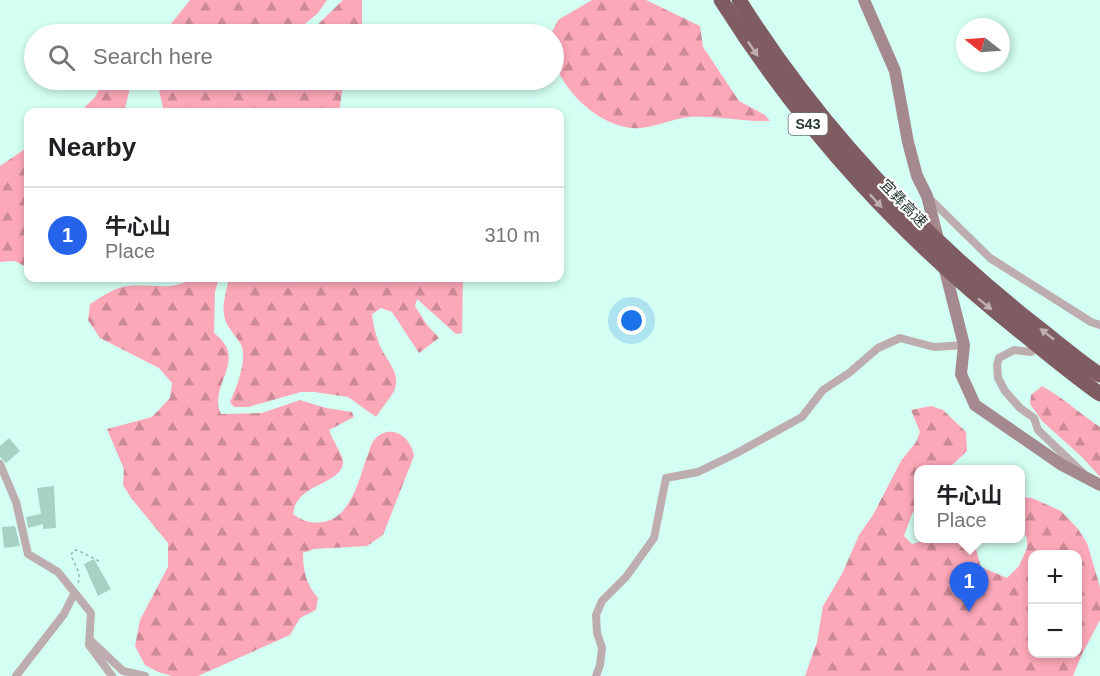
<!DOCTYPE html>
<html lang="en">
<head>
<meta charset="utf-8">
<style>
  body { margin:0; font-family:Helvetica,"Noto Sans SC",sans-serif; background:#f2f2f2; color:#202124 }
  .controls { position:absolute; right:18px; bottom:18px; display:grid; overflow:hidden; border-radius:12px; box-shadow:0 3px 9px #0003 }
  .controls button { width:54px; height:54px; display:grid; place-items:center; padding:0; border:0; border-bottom:2px solid #e0e0e0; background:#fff; color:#202124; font:30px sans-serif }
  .compass { position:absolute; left:956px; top:18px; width:54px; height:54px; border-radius:50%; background:#fff; box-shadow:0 3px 9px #0003; rotate:287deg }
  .you { position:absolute; left:632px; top:321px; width:21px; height:21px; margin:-15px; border:4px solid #fff; border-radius:50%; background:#1a73e8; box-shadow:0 0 0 9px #1a73e833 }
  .badge { display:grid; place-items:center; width:39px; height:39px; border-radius:50%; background:#2563eb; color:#fff; font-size:20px; font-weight:700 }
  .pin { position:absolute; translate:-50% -50px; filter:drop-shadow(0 2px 3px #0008) }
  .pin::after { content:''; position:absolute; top:32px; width:21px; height:18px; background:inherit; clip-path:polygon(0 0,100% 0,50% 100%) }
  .popup { position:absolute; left:914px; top:465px; width:111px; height:78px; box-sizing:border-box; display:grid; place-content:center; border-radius:12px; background:#fff; filter:drop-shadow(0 2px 4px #0005); font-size:20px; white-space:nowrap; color:#757577 }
  .popup b { font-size:22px; color:#202124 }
  .popup::after { content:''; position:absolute; left:50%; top:100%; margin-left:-12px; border:12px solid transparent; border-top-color:#fff }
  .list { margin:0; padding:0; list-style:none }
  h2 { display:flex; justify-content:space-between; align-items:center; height:78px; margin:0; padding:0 24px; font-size:26px }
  h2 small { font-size:20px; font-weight:400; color:#757577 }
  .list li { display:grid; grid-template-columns:39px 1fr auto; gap:18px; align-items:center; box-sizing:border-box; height:96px; padding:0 24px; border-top:2px solid #e0e0e0 }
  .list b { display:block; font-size:22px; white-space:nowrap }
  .list p { margin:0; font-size:20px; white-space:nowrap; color:#757577 }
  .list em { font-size:20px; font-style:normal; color:#757577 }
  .icon { flex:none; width:33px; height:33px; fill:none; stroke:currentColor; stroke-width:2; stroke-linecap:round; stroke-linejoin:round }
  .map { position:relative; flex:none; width:1100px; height:676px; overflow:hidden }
  .search { position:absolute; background:#fff; box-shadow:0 3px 9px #0003; left:24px; top:24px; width:540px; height:66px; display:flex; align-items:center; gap:15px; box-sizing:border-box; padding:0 21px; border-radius:33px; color:#757577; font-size:22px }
  .panel { position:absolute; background:#fff; box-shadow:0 3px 9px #0003; left:24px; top:108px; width:540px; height:174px; border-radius:12px }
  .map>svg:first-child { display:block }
  .forest { fill:url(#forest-firs); fill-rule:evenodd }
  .building { fill:#a8d1c6 }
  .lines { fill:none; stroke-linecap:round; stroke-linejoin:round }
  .path { stroke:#97b9b0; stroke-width:1.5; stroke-dasharray:3 3; stroke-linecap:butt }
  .minor { stroke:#beadaf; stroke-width:8 }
  .secondary { stroke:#a48a8e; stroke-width:12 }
  .motorway { stroke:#7f5c62; stroke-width:15 }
  .oneway { fill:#bfaeb0 }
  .labels { text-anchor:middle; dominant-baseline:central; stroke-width:4.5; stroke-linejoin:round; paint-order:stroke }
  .shield { fill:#fff; stroke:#687370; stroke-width:1.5 }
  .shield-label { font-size:14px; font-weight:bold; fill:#273733 }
  .street-label { font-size:15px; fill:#273733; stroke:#fff }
</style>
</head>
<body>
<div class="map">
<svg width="1100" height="676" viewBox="0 0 1100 676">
  <defs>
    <pattern id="forest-firs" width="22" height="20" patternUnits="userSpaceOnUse" patternTransform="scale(1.5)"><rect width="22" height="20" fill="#fca8b8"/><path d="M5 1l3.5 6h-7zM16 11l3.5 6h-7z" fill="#cc8a96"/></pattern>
  </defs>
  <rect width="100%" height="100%" fill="#d4fff3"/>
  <path class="forest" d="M 190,0 L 327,0 L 318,13 L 293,34 L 163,34 Z
    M 343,0 L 362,0 L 362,25 L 358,34 L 308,34 Z
    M 592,0 L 646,0 L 700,26 L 703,47 L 739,101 L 765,115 L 770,121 C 744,122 717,115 691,117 C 674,118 658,126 641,128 C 605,132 561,92 554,58 C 552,51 554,42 554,34 L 551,34 L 558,20 Z
    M 103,80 L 132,80 L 124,112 L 80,112 L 96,96 Z
    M 142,80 L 344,80 L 339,112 L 164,112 L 159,90 Z
    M 28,147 L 28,268 L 15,261 L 0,262 L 0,166 Z
    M 191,278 L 219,278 L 215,292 L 214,333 C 250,360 207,385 221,414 L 262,413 L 300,400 L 326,408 L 352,412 L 354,417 L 329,430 C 332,439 342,454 343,461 C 344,485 296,482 293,514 C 303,521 311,524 323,522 C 351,518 359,479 367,457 C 369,451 371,444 374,440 C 390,422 411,436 414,456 L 383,535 L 367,546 L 314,549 L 303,553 C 303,571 306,584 318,598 L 316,610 L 300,618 L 290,635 L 198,676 L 172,676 L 158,672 L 145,665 L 135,646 L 140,620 L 168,567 L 168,543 L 131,498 L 123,485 L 124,469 L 107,429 L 152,417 L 170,398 L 172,383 L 159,368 L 100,338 L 88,320 L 90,304 C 100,298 112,289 123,287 C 145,282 174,293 191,278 Z
    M 229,278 L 463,278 L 462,333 L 456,334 L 417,299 L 415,306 L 427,325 L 439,338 L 419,353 L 392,312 L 381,308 L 372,314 C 373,325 376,336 380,346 C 387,362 403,374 393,393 C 388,401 381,409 376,417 L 348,397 L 314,392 L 301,392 L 248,407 L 234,407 L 230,402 C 236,389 249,357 240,343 C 234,333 226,327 224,315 C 222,302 227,290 229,278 Z
    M 1042,386 C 1064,398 1080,414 1100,427 L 1100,477 L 1082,457 L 1043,422 L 1030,404 L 1031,395 Z
    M 931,406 L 943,410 L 966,432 L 967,451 L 948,469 L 918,470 L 918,505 L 912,514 L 904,536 L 912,544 L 929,539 L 973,539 L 981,567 L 1007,578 L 1019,566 L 1027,548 L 1027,538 L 1020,528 L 1020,497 L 1032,498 L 1061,511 L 1078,529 L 1087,543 L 1100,587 L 1100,620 L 1082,654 L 1073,676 L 805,676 L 817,642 L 823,606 L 842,574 L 859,535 L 873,515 L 901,461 L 916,442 L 920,432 L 911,410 ZM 1032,554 L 1078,554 L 1078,654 L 1032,654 Z"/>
  <path class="building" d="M 9,438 L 20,451 L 6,463 L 0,457 L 0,446 Z
    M 54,486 L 56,528 L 43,529 L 43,524 L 28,528 L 26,517 L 41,514 L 37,488 Z
    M 15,526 L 20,546 L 4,548 L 2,527 Z
    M 94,559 L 111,589 L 98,596 L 84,564 Z"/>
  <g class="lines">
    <path class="path" d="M 78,583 C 82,573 74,564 71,555 L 73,551 L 77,550 L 101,562"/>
    <path class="minor" d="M 927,196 L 990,258 L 1091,322 L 1100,325
      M 1031,352 L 1014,350 L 999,358 L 997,365 L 998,378 L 1005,391 L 1020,408 L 1034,418 L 1038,430 L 1084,474
      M 0,464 L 16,502 L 28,554 L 58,572 L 91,613 L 89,645 L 112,676
      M 90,640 L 123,671 L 145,676
      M 16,676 L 64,614 L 74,594
      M 596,676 L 600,665 L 602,648 L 597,633 L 596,615 L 602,601 L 626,577 L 654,538 L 666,478 L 698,472 L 735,454 L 802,417 L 823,390 L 849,373 L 878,348 L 900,338 L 934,347 L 964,345"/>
    <path class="secondary" d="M 864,0 L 895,71 L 908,142 L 917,176 L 927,196 L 939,243
      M 944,266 L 964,345 L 961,374 L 975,405 L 1062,465 L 1100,485"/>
    <path class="motorway" d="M 721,0 C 807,136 905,241 1032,341 C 1054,359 1076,377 1100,394
      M 739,0 C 818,126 919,233 1035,325 C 1057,342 1078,360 1100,375"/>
  </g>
  <defs><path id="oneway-solid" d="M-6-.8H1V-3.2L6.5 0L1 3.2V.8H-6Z" transform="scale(1.5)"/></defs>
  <g class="oneway">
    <use href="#oneway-solid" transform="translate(753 49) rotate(56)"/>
    <use href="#oneway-solid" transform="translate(876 201) rotate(47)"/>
    <use href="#oneway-solid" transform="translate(985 304) rotate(39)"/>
    <use href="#oneway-solid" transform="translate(1047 334) rotate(-142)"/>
  </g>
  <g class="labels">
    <rect class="shield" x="788.5" y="113" width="39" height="22" rx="4.5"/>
    <g class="shield-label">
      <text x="808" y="124">S43</text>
    </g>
    <g class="street-label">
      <text transform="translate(904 203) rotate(46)">宜彝高速</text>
    </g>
  </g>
</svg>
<div class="controls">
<button>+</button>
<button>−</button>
</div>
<svg class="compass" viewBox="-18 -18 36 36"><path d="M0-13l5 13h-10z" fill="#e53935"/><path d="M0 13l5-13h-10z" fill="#757577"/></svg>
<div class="you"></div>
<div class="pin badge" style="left:969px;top:612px">1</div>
<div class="popup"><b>牛心山</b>Place</div>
<div class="search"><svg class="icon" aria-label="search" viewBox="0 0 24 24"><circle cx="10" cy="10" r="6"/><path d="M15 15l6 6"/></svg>Search here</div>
<section class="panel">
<h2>Nearby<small></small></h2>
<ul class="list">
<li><span class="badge">1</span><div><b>牛心山</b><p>Place</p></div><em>310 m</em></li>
</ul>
</section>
</div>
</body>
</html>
